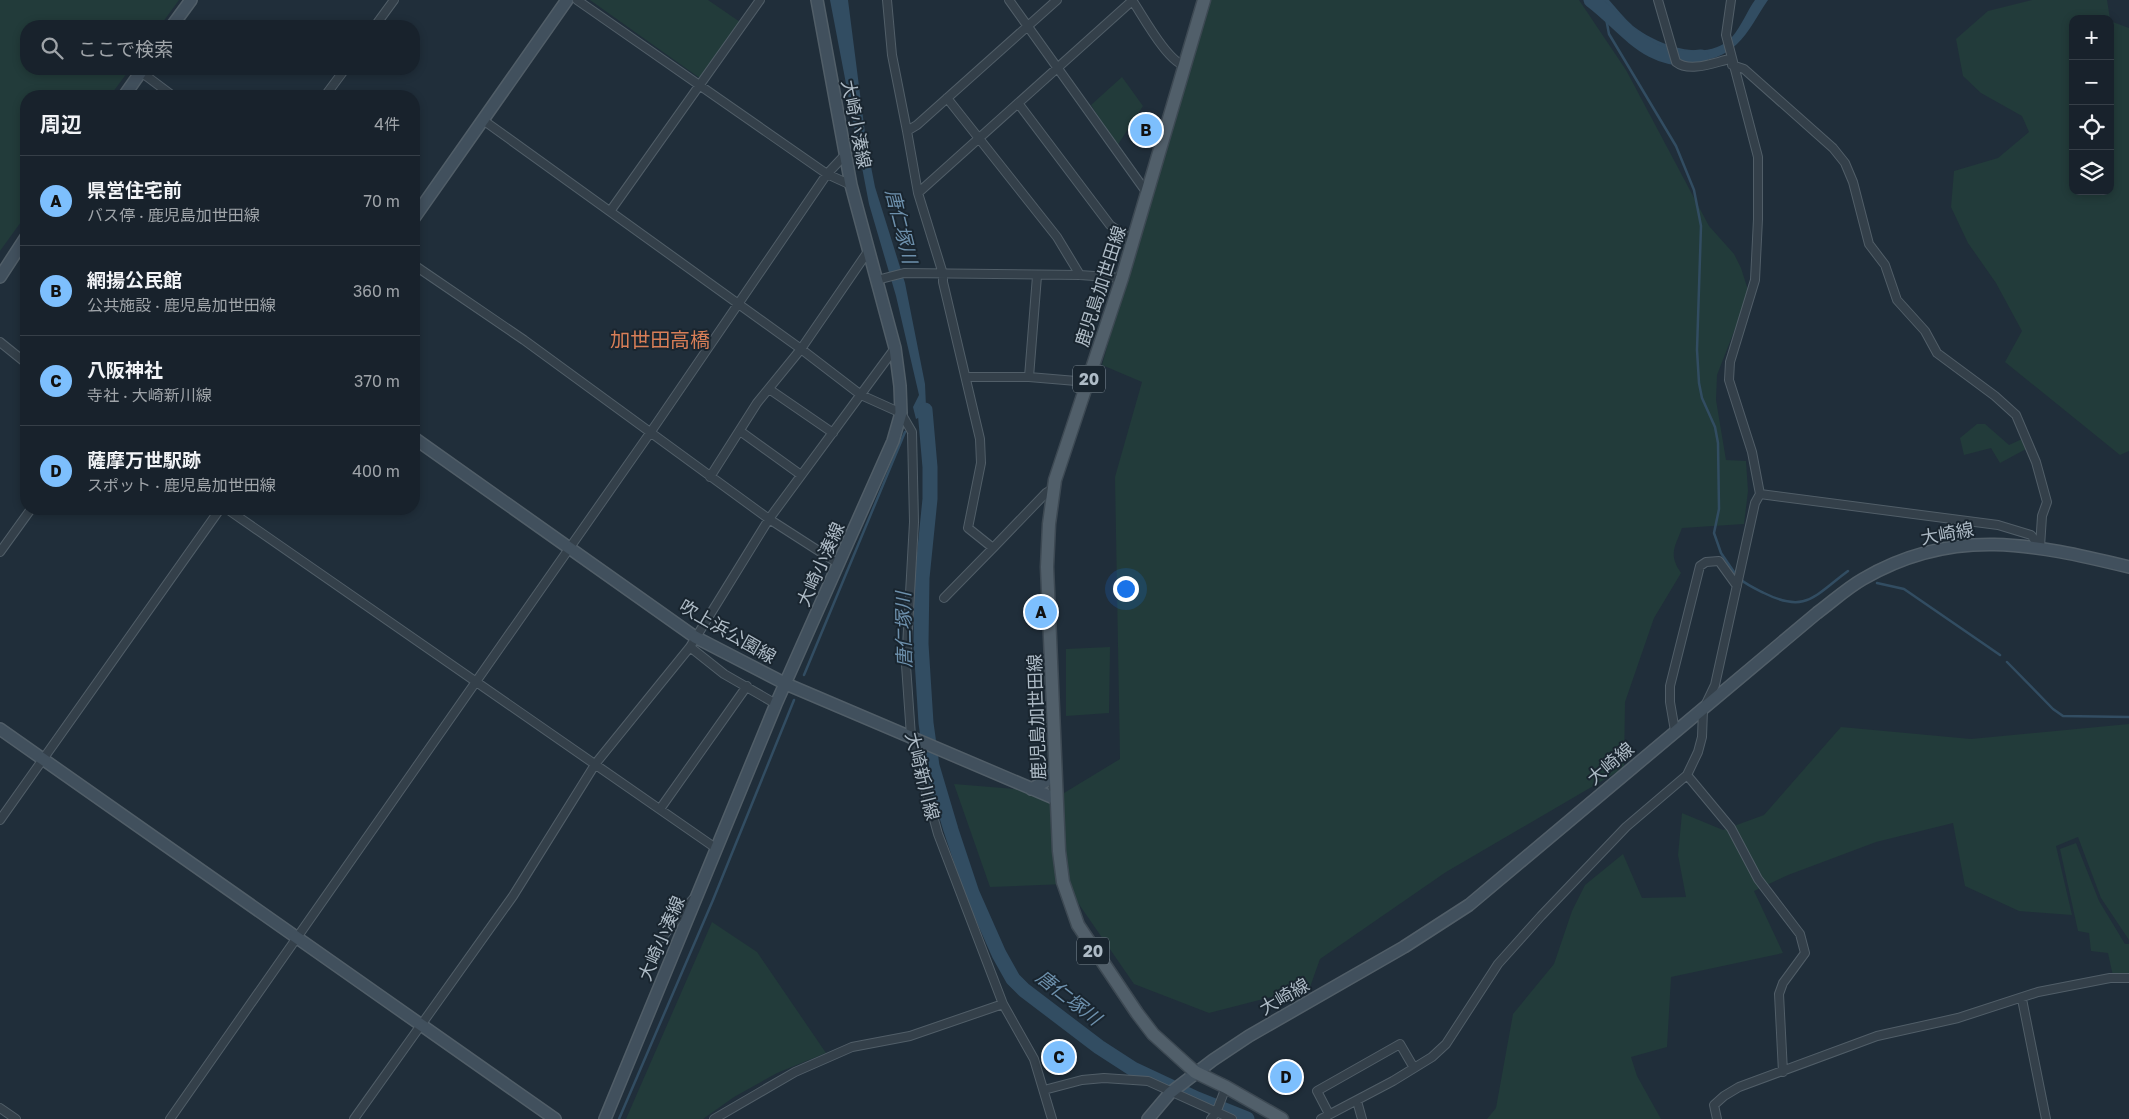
<!DOCTYPE html>
<html lang="ja">
<head>
<meta charset="utf-8">
<style>
  body { margin:0; font-family:"Golos Text","Noto Sans JP",sans-serif; background:#212a34; color:#f1f3f6 }
  .controls { position:absolute; right:15px; top:15px; display:grid; overflow:hidden; border-radius:10px; box-shadow:0 2px 8px #0003 }
  .controls button { width:45px; height:45px; display:grid; place-items:center; padding:0; border:0; border-bottom:1px solid #363f48; background:#18222c; color:#f1f3f6; font:25px sans-serif }
  .you { position:absolute; left:1125px; top:588px; width:18px; height:18px; margin:-12px; border:4px solid #fff; border-radius:50%; background:#1a73e8; box-shadow:0 0 0 8px #1a73e833 }
  .badge { display:grid; place-items:center; width:32px; height:32px; border-radius:50%; background:#7dbffd; color:#111; font-size:16px; font-weight:700 }
  .pin { position:absolute; translate:-50% -50%; border:2px solid #fff; box-shadow:0 1px 5px #0006 }
  .list { margin:0; padding:0; list-style:none }
  h2 { display:flex; justify-content:space-between; align-items:center; height:65px; margin:0; padding:0 20px; font-size:21px }
  h2 small { font-size:16px; font-weight:400; color:#9fa4a9 }
  .list li { display:grid; grid-template-columns:32px 1fr auto; gap:15px; align-items:center; box-sizing:border-box; height:90px; padding:0 20px; border-top:1px solid #363f48 }
  .list b { display:block; font-size:19px; white-space:nowrap }
  .list p { margin:0; font-size:16px; white-space:nowrap; color:#9fa4a9 }
  .list em { font-size:16px; font-style:normal; color:#9fa4a9 }
  .icon { flex:none; width:28px; height:28px; fill:none; stroke:currentColor; stroke-width:2; stroke-linecap:round; stroke-linejoin:round }
  .map { position:relative; flex:none; width:2129px; height:1119px; overflow:hidden }
  .search { position:absolute; background:#18222c; box-shadow:0 2px 8px #0003; left:20px; top:20px; width:400px; height:55px; display:flex; align-items:center; gap:12px; box-sizing:border-box; padding:0 18px; border-radius:20px; color:#9fa4a9; font-size:19px }
  .panel { position:absolute; background:#18222c; box-shadow:0 2px 8px #0003; left:20px; top:90px; width:400px; height:425px; border-radius:20px }
  .map>svg:first-child { display:block }
  .green { fill:#223b3a }
  .water { fill:#324d62 }
  .lines { fill:none; stroke-linecap:round; stroke-linejoin:round }
  .stream { stroke:#324d62; stroke-width:2.5 }
  .river { stroke:#324d62; stroke-width:15 }
  .street-casing { stroke:#515e68; stroke-width:10 }
  .secondary-casing { stroke:#515e68; stroke-width:14 }
  .primary-casing { stroke:#3d4953; stroke-width:15 }
  .street { stroke:#34404a; stroke-width:8 }
  .secondary { stroke:#41505d; stroke-width:11 }
  .primary { stroke:#515f6a; stroke-width:12 }
  .labels { text-anchor:middle; dominant-baseline:central; stroke-width:4; stroke-linejoin:round; paint-order:stroke }
  .shield { fill:#19252f; stroke:#818e99; stroke-width:1 }
  .shield-label { font-size:16px; font-weight:bold; fill:#aebbc6 }
  .street-label { font-size:18px; fill:#aebbc6; stroke:#19252f }
  .water-label { font-size:19px; font-style:italic; fill:#6d90ac; stroke:#19252f }
  .quarter-label { font-size:20px; fill:#d87e57; stroke:#19252f }
</style>
</head>
<body>
<div class="map">
<svg width="2129" height="1119" viewBox="0 0 2129 1119">
  <rect width="100%" height="100%" fill="#202e3a"/>
  <path class="green" d="M 0,0 L 179,0 L 160,26 L 26,26 L 26,69 L 130,69 L 110,96 L 26,96 L 26,215 L 0,251 Z
    M 590,0 L 708,0 L 743,24 L 701,79 Z
    M 1204,0 L 1579,0 L 1626,70 L 1709,226 L 1734,254 L 1741,268 L 1749,293 L 1717,375 L 1716,400 L 1726,460 L 1746,461 L 1748,491 L 1744,524 L 1682,528 C 1675,547 1668,554 1681,573 L 1654,618 L 1625,702 L 1624,768 L 1446,872 L 1320,959 L 1310,987 L 1209,1013 L 1134,984 L 1065,884 L 990,887 L 954,784 L 1064,793 L 1120,759 L 1115,477 L 1142,382 L 1102,365 Z
    M 2032,0 L 2107,0 L 2110,19 L 2073,19 L 2073,191 L 2110,191 L 2110,21 L 2129,28 L 2129,451 L 2120,455 L 2005,362 L 2022,331 L 1996,283 L 1968,243 L 1951,207 L 1954,171 L 1998,158 L 2029,132 L 2022,116 L 1981,93 L 1963,76 L 1956,39 L 1988,11 Z
    M 1122,77 L 1143,106 L 1117,146 L 1091,105 Z
    M 1977,424 L 1985,424 L 2009,445 L 2022,439 L 2026,449 L 2000,463 L 1991,448 L 1964,455 L 1960,438 Z
    M 1110,647 L 1109,713 L 1066,716 L 1066,649 Z
    M 2129,724 L 2129,940 L 2101,898 L 2078,837 L 2056,846 L 2072,915 L 2019,911 L 1965,886 L 1953,823 L 1876,842 L 1788,875 L 1754,891 L 1783,953 L 1671,977 L 1667,1047 L 1631,1057 L 1637,1076 L 1661,1119 L 1487,1119 L 1496,1108 L 1513,1014 L 1554,964 L 1572,911 L 1585,885 L 1623,854 L 1642,898 L 1686,897 L 1678,855 L 1682,813 L 1723,830 L 1764,815 L 1841,727 L 1971,739 Z
    M 2076,843 L 2099,901 L 2125,944 L 2129,944 L 2129,975 L 2113,976 L 2108,953 L 2091,951 L 2089,933 L 2078,931 L 2060,849 Z
    M 712,922 L 757,952 L 826,1053 L 777,1073 L 734,1097 L 703,1119 L 626,1119 Z"/>
  <path class="water" d="M 830,0 L 848,0 L 866,141 L 875,187 L 905,283 L 925,384 L 927,430 L 920,417 L 916,419 L 913,407 L 919,395 L 896,296 L 869,204 Z
    M 1599,0 L 1609,0 C 1616,8 1624,18 1633,26 C 1657,45 1707,64 1732,37 C 1741,27 1747,11 1755,0 L 1768,0 C 1758,14 1749,33 1737,44 C 1691,88 1631,33 1599,0 Z"/>
  <g class="lines">
    <path class="stream" d="M 1605,13 L 1609,34 L 1676,146 L 1694,190 L 1701,226 L 1697,350 L 1699,383 L 1702,398 L 1715,427 L 1718,443 L 1719,509 L 1714,533 L 1721,553 L 1736,575
      M 1740,579 C 1747,585 1756,589 1764,593 C 1806,614 1814,596 1848,571
      M 1877,583 L 1904,589 L 2000,655
      M 2007,662 L 2053,709 L 2063,716 L 2129,717
      M 804,675 L 905,432
      M 619,1119 L 713,900 L 794,700"/>
    <path class="river" d="M 1591,0 C 1627,27 1648,66 1701,57
      M 925,410 L 930,467 L 930,499 L 922,578 L 921,644 L 926,723 L 932,766 L 951,830 L 972,893 L 999,954 L 1013,979 L 1024,990 L 1099,1047 L 1133,1069 L 1197,1099 L 1247,1119"/>
    <defs>
      <path id="street" d="M 577,0 L 827,174 L 851,185
        M 887,0 L 892,55 L 907,131
        M 1009,0 L 1147,193
        M 1132,0 C 1143,16 1168,63 1186,66
        M 1658,0 L 1676,62 C 1690,73 1715,62 1730,59
        M 375,26 L 394,0
        M 1732,65 L 1744,69 L 1833,148 L 1845,163 L 1853,182 L 1869,244 L 1885,265 L 1897,300 L 1925,331 L 1937,353 L 1995,396 L 2016,415 L 2036,462 L 2047,502 L 2042,516 L 2040,547
        M 141,72 L 173,96
        M 325,96 L 345,69
        M 947,98 L 1057,237 L 1080,275
        M 1018,103 L 1110,225 L 1133,241
        M 483,120 L 801,349 L 861,395 L 901,413 L 912,432 L 914,522 L 906,665 L 911,736 L 938,834 L 1003,1004 L 1034,1059 L 1052,1119
        M 918,193 L 907,131 L 917,125 L 1057,0
        M 611,210 L 760,0
        M 414,265 L 524,340 L 769,519 L 839,564
        M 877,280 L 904,273 L 1080,275 L 1122,278
        M 0,342 L 26,363
        M 966,377 L 1029,377 L 1088,382
        M 1029,377 L 1037,276
        M 769,389 L 833,433
        M 740,431 L 801,475
        M 710,477 L 757,403 L 801,349 L 869,250
        M 1054,488 L 1046,493 L 993,548 L 968,528 L 981,463 L 980,439 L 943,282 L 943,274 L 918,193 L 1133,0
        M 1760,494 L 1998,525 L 2031,535 L 2040,547
        M 227,509 L 717,849
        M 0,552 L 31,509
        M 944,598 L 993,548
        M 690,647 L 724,674 L 776,704
        M 1675,731 L 1670,702 L 1670,686 L 1700,566 L 1706,562 L 1719,561 L 1737,586
        M 1687,775 L 1731,828 L 1758,879 L 1800,934 L 1805,953 L 1783,983 L 1779,994 L 1783,1072
        M 660,809 L 747,686
        M 0,820 L 220,509
        M 662,938 L 692,900
        M 2022,999 L 2046,1119
        M 1044,1090 L 1082,1080 L 1104,1078 L 1148,1081 L 1232,1119
        M 1357,1101 L 1362,1119
        M 0,1108 L 16,1119
        M 1329,1114 L 1317,1091 L 1400,1044 L 1414,1068
        M 170,1119 L 650,433 L 827,174 L 844,156
        M 354,1119 L 513,896 L 596,763 L 690,647 L 769,519 L 895,348
        M 714,1119 L 795,1072 L 852,1047 L 910,1036 L 1003,1004
        M 1211,1119 L 1216,1113 L 1226,1087
        M 1321,1119 L 1393,1081 L 1432,1057 L 1446,1044 L 1498,964 L 1541,916 L 1626,827 L 1687,775 L 1698,752 L 1702,737 L 1703,710 L 1715,685 L 1755,503 L 1760,494 L 1752,452 L 1729,380 L 1730,362 L 1755,280 L 1758,219 L 1758,157 L 1726,35 L 1731,0
        M 1717,1119 L 1714,1105 L 1724,1096 L 1739,1087 L 1877,1036 L 1958,1018 L 2038,992 L 2110,978 L 2129,978"/>
      <path id="secondary" d="M 172,26 L 191,0
        M 124,96 L 143,69
        M 414,218 L 567,0
        M 0,277 L 26,237
        M 414,438 L 695,637 L 786,684 L 1056,799
        M 0,729 L 555,1119
        M 1031,789 L 1046,781 L 1055,767
        M 605,1119 L 776,704 L 893,441 L 901,413 L 900,386 L 895,348 L 851,185 L 817,0
        M 1148,1119 L 1170,1093 L 1213,1060 L 1249,1036 L 1404,947 L 1469,905 L 1817,613 C 1832,602 1847,588 1863,579 C 1953,526 2034,544 2129,567"/>
      <path id="primary" d="M 1204,0 L 1122,278 L 1055,480 L 1049,524 L 1047,567 L 1059,851 L 1063,882 L 1078,925 L 1137,1013 L 1153,1034 L 1195,1072 L 1226,1087 L 1282,1119"/>
    </defs>
    <use href="#street" class="street-casing"/>
    <use href="#secondary" class="secondary-casing"/>
    <use href="#primary" class="primary-casing"/>
    <use href="#street" class="street"/>
    <use href="#secondary" class="secondary"/>
    <use href="#primary" class="primary"/>
  </g>
  <g class="labels">
    <g class="shield">
      <rect x="1073" y="365.5" width="32" height="27" rx="4"/>
      <rect x="1077" y="937.5" width="32" height="27" rx="4"/>
    </g>
    <g class="shield-label">
      <text x="1089" y="379">20</text>
      <text x="1093" y="951">20</text>
    </g>
    <g class="street-label">
      <text transform="translate(857 124) rotate(79)">大崎小湊線</text>
      <text transform="translate(1100 286) rotate(-72)">鹿児島加世田線</text>
      <text transform="translate(1947 533) rotate(-10)">大崎線</text>
      <text transform="translate(820 564) rotate(-66)">大崎小湊線</text>
      <text transform="translate(728 631) rotate(30)">吹上浜公園線</text>
      <text transform="translate(1036 717) rotate(-92)">鹿児島加世田線</text>
      <text transform="translate(1610 763) rotate(-40)">大崎線</text>
      <text transform="translate(923 776) rotate(76)">大崎新川線</text>
      <text transform="translate(661 938) rotate(-67)">大崎小湊線</text>
      <text transform="translate(1284 996) rotate(-30)">大崎線</text>
    </g>
    <g class="water-label">
      <text transform="translate(902 226) rotate(76)">唐仁塚川</text>
      <text transform="translate(903 630) rotate(-91)">唐仁塚川</text>
      <text transform="translate(1069 997) rotate(38)">唐仁塚川</text>
    </g>
    <g class="quarter-label">
      <text x="660" y="339">加世田高橋</text>
    </g>
  </g>
</svg>
<div class="controls">
<button>+</button>
<button>−</button>
<button><svg class="icon" aria-label="locate" viewBox="0 0 24 24"><circle cx="12" cy="12" r="6"/><path d="M12 2v4M12 18v4M2 12h4M18 12h4"/></svg></button>
<button><svg class="icon" aria-label="layers" viewBox="0 0 24 24"><path d="M12 4l9 5-9 5-9-5zM3 14l9 5 9-5"/></svg></button>
</div>
<div class="you"></div>
<div class="pin badge" style="left:1041px;top:612px">A</div>
<div class="pin badge" style="left:1146px;top:130px">B</div>
<div class="pin badge" style="left:1059px;top:1057px">C</div>
<div class="pin badge" style="left:1286px;top:1077px">D</div>
<div class="search"><svg class="icon" aria-label="search" viewBox="0 0 24 24"><circle cx="10" cy="10" r="6"/><path d="M15 15l6 6"/></svg>ここで検索</div>
<section class="panel">
<h2>周辺<small>4件</small></h2>
<ul class="list">
<li><span class="badge">A</span><div><b>県営住宅前</b><p>バス停 · 鹿児島加世田線</p></div><em>70 m</em></li>
<li><span class="badge">B</span><div><b>網揚公民館</b><p>公共施設 · 鹿児島加世田線</p></div><em>360 m</em></li>
<li><span class="badge">C</span><div><b>八阪神社</b><p>寺社 · 大崎新川線</p></div><em>370 m</em></li>
<li><span class="badge">D</span><div><b>薩摩万世駅跡</b><p>スポット · 鹿児島加世田線</p></div><em>400 m</em></li>
</ul>
</section>
</div>
</body>
</html>
